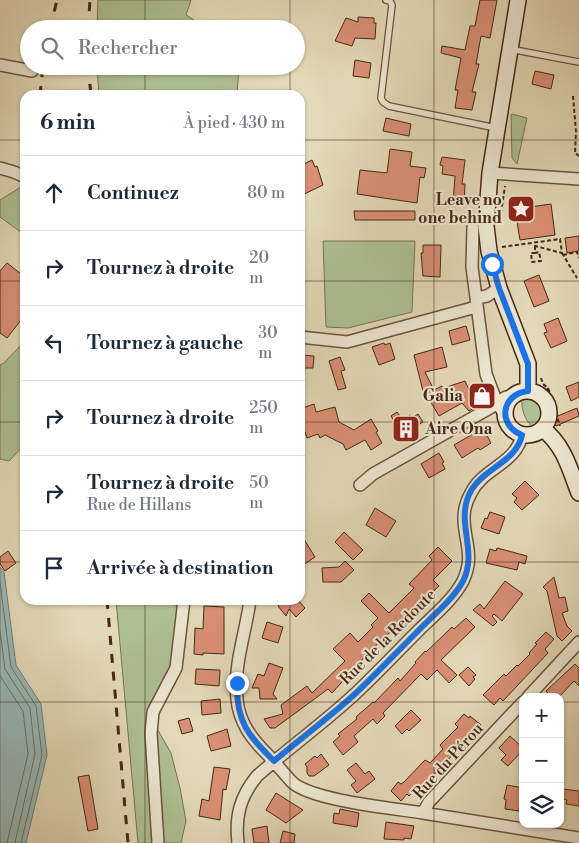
<!DOCTYPE html>
<html lang="fr">
<head>
<meta charset="utf-8">
<style>
  body { margin:0; font-family:"Libre Bodoni",serif; background:#f2f2f3; color:#1f2937 }
  .controls { position:absolute; right:15px; bottom:15px; display:grid; overflow:hidden; border-radius:10px; box-shadow:0 1px 4px #0004 }
  .controls button { width:45px; height:45px; display:grid; place-items:center; padding:0; border:0; border-bottom:1px solid #e0e1e3; background:#fff; color:#1f2937; font:25px sans-serif }
  .stop { position:absolute; width:15px; height:15px; margin:-11px; border:4px solid #1a73e8; border-radius:50%; background:#fff }
  .stop.end { background:#1a73e8; border-color:#fff; box-shadow:0 1px 5px #0008 }
  .list { margin:0; padding:0; list-style:none }
  h2 { display:flex; justify-content:space-between; align-items:center; height:65px; margin:0; padding:0 20px; font-size:21px }
  h2 small { font-size:16px; font-weight:400; color:#747a83 }
  .list li { display:grid; grid-template-columns:32px 1fr auto; gap:15px; align-items:center; box-sizing:border-box; height:75px; padding:0 20px; border-top:1px solid #e0e1e3 }
  .list b { display:block; font-size:19px; white-space:nowrap }
  .list p { margin:0; font-size:16px; white-space:nowrap; color:#747a83 }
  .list em { font-size:16px; font-style:normal; color:#747a83 }
  .icon { flex:none; width:28px; height:28px; fill:none; stroke:currentColor; stroke-width:2; stroke-linecap:round; stroke-linejoin:round }
  .map { position:relative; flex:none; width:579px; height:843px; overflow:hidden }
  .search { position:absolute; background:#fff; box-shadow:0 1px 4px #0004; left:20px; top:20px; width:285px; height:55px; display:flex; align-items:center; gap:12px; box-sizing:border-box; padding:0 18px; border-radius:28px; color:#747a83; font-size:19px }
  .panel { position:absolute; background:#fff; box-shadow:0 1px 4px #0004; left:20px; top:90px; width:285px; height:515px; border-radius:15px }
  .map>svg:first-child { display:block }
  .green { fill:#aec195; stroke:#7a7455 }
  .water { fill:#97b9b7; stroke:#777f76 }
  .lines { fill:none; stroke-linecap:round; stroke-linejoin:round }
  .shore { stroke:#6f7066; stroke-width:1 }
  .building { fill:#da9075; stroke:#472715 }
  .lane-casing { stroke:#6e543e; stroke-width:8 }
  .street-casing { stroke:#6e543e; stroke-width:14 }
  .secondary-casing { stroke:#472715; stroke-width:18 }
  .path { stroke:#472715; stroke-width:2; stroke-dasharray:4 2.5; stroke-linecap:butt }
  .lane { stroke:#ede7d2; stroke-width:5.5 }
  .street { stroke:#ede7d2; stroke-width:11 }
  .secondary { stroke:#ede7d2; stroke-width:15 }
  .rail { stroke:#472715; stroke-width:3; stroke-dasharray:9 9; stroke-linecap:butt }
  .route { stroke:#1a73e8; stroke-width:6 }
  .grid { fill:none; stroke:#472715; stroke-width:1; stroke-opacity:0.55 }
  .labels { text-anchor:middle; dominant-baseline:central; stroke-width:4; stroke-linejoin:round; paint-order:stroke }
  .poi-label { font-size:16px; font-weight:bold; fill:#472715; stroke:#ede7d2; text-anchor:end }
  .street-label { font-size:16px; fill:#472715; stroke:#ede7d2 }
</style>
</head>
<body>
<div class="map">
<svg width="579" height="843" viewBox="0 0 579 843">
  <rect width="100%" height="100%" fill="#e4dab9"/>
  <filter id="stains"><feTurbulence type="fractalNoise" baseFrequency=".004" numOctaves="4"/><feColorMatrix values="0 0 0 0 .2 0 0 0 0 .09 0 0 0 0 .02 0 0 0 .5 -.17"/></filter>
  <radialGradient id="worn" r=".72"><stop offset=".6" stop-color="#630" stop-opacity="0"/><stop offset="1" stop-color="#630" stop-opacity=".3"/></radialGradient>
  <path class="green" d="M 98,0 L 191,0 L 186,15 L 208,29 L 97,29 Z
    M 97,66 L 239,66 L 237,95 L 99,95 Z
    M 512,114 L 527,118 L 517,164 L 512,158 L 511,115 Z
    M 21,187 L 25,189 L 25,235 L 0,217 L 0,200 Z
    M 323,241 L 415,241 L 412,312 L 348,328 L 326,327 Z
    M 25,341 L 25,444 L 9,461 L 0,459 L 0,365 L 4,363 Z
    M 524,397 C 545,396 553,420 533,428 C 525,419 521,411 522,398 Z
    M 116,600 L 166,600 L 177,606 L 172,669 L 147,711 L 171,753 L 180,788 L 186,821 L 181,843 L 138,843 Z"/>
  <path class="water" d="M 0,567 L 4,572 L 16,665 L 41,704 L 47,755 L 26,843 L 0,843 Z"/>
  <g class="lines">
    <path class="shore" d="M 0,583 L 11,667 L 36,706 L 42,755 L 21,843
      M 0,631 L 5,669 L 30,708 L 35,754 L 15,843
      M 0,676 L 23,711 L 28,754 L 7,843"/>
  </g>
  <path class="building" d="M 480,0 L 497,0 L 490,38 L 481,36 L 476,64 L 479,64 L 472,92 L 476,92 L 472,110 L 455,108 L 458,90 L 455,90 L 461,58 L 441,53 L 442,46 L 465,50 L 470,26 L 475,26 Z
    M 358,17 L 374,18 L 374,23 L 376,23 L 375,39 L 355,38 L 352,46 L 335,41 L 346,18 L 358,22 Z
    M 355,60 L 371,63 L 369,78 L 353,76 Z
    M 535,71 L 554,75 L 551,89 L 532,84 Z
    M 386,118 L 411,124 L 409,136 L 383,131 Z
    M 390,149 L 412,152 L 410,166 L 426,168 L 424,178 L 420,177 L 417,203 L 357,194 L 360,170 L 387,173 Z
    M 442,157 L 465,160 L 462,184 L 465,184 L 464,203 L 453,203 L 455,176 L 442,174 L 443,166 L 440,165 Z
    M 312,160 L 315,167 L 317,166 L 323,185 L 300,196 L 300,166 Z
    M 551,204 L 555,235 L 520,240 L 515,209 Z
    M 354,211 L 415,211 L 415,220 L 355,220 Z
    M 579,236 L 579,251 L 567,253 L 565,238 Z
    M 423,245 L 441,245 L 440,277 L 423,276 L 421,253 L 423,253 Z
    M 7,263 L 25,277 L 25,315 L 7,338 L 0,333 L 0,271 Z
    M 539,275 L 549,301 L 534,307 L 524,281 Z
    M 558,318 L 567,341 L 551,348 L 544,333 L 547,332 L 544,324 Z
    M 466,326 L 470,340 L 452,345 L 449,331 Z
    M 384,343 L 385,345 L 390,343 L 395,359 L 379,365 L 372,347 Z
    M 442,347 L 447,367 L 425,372 L 434,390 L 442,386 L 444,388 L 465,381 L 471,394 L 483,388 L 486,401 L 469,411 L 462,403 L 439,416 L 426,394 L 424,395 L 414,355 Z
    M 300,355 L 314,356 L 313,368 L 300,368 Z
    M 340,357 L 345,370 L 341,371 L 346,388 L 338,390 L 329,361 Z
    M 579,382 L 579,397 L 571,401 L 566,387 Z
    M 314,404 L 316,412 L 335,407 L 339,422 L 354,430 L 371,419 L 378,431 L 376,432 L 382,443 L 371,450 L 365,440 L 346,450 L 343,444 L 325,435 L 320,438 L 318,434 L 307,438 L 300,418 L 300,409 Z
    M 577,408 L 579,416 L 556,426 L 553,418 Z
    M 397,412 L 402,419 L 410,415 L 412,418 L 418,414 L 423,422 L 409,431 L 411,434 L 404,439 L 391,416 Z
    M 483,428 L 491,443 L 480,450 L 478,448 L 462,458 L 454,445 Z
    M 439,453 L 444,462 L 442,463 L 445,469 L 429,478 L 421,464 Z
    M 525,481 L 539,495 L 522,510 L 514,502 L 517,498 L 512,494 Z
    M 375,508 L 396,521 L 386,537 L 366,525 Z
    M 490,512 L 505,517 L 499,534 L 481,528 L 485,518 L 487,519 Z
    M 344,532 L 363,550 L 353,560 L 335,542 Z
    M 300,533 L 315,557 L 303,565 L 300,559 Z
    M 438,547 L 452,561 L 433,580 L 439,586 L 369,652 L 332,693 L 328,689 L 275,728 L 270,728 L 264,719 L 283,714 L 281,705 L 307,686 L 312,693 L 345,661 L 333,649 L 350,633 L 358,642 L 373,627 L 371,625 L 378,618 L 361,601 L 369,593 L 389,613 L 414,588 L 409,584 L 432,560 L 429,556 Z
    M 497,548 L 527,556 L 525,564 L 519,562 L 517,570 L 486,563 L 490,549 L 496,551 Z
    M 8,551 L 16,563 L 5,571 L 0,564 L 0,557 Z
    M 345,561 L 354,570 L 341,582 L 323,582 L 322,568 L 339,567 Z
    M 554,577 L 559,598 L 565,597 L 568,611 L 562,613 L 567,626 L 572,631 L 562,641 L 557,636 L 547,591 L 543,587 Z
    M 505,581 L 523,594 L 502,621 L 494,614 L 492,616 L 497,622 L 493,626 L 473,610 L 480,604 L 484,609 Z
    M 281,600 L 298,600 L 305,608 L 296,617 L 289,609 L 286,616 L 278,606 L 283,602 Z
    M 204,606 L 224,607 L 224,654 L 203,653 L 203,655 L 194,654 L 195,628 L 203,629 Z
    M 466,618 L 475,627 L 441,660 L 457,675 L 449,683 L 437,670 L 427,680 L 421,674 L 383,713 L 385,716 L 377,724 L 373,719 L 354,736 L 358,742 L 343,755 L 333,742 L 340,736 L 338,734 L 357,719 L 356,717 L 373,702 L 374,703 L 398,678 L 400,681 L 416,663 L 415,662 L 425,651 L 426,652 L 452,627 L 454,629 Z
    M 267,622 L 283,627 L 278,643 L 262,638 Z
    M 546,632 L 554,639 L 545,649 L 548,653 L 503,701 L 500,698 L 494,705 L 483,695 L 504,674 L 506,676 L 517,665 L 518,666 L 530,654 L 529,653 L 537,644 L 535,643 Z
    M 269,663 L 283,668 L 273,694 L 277,699 L 260,699 L 259,688 L 252,688 L 258,674 L 264,676 Z
    M 575,664 L 579,668 L 579,686 L 574,681 L 559,697 L 551,697 L 546,691 Z
    M 468,667 L 476,675 L 473,677 L 475,679 L 469,686 L 459,675 Z
    M 196,669 L 220,670 L 219,686 L 195,684 Z
    M 220,699 L 221,713 L 202,715 L 201,701 Z
    M 411,710 L 421,720 L 409,731 L 407,729 L 402,734 L 395,726 Z
    M 464,714 L 469,718 L 470,716 L 481,725 L 426,783 L 420,788 L 418,786 L 409,796 L 407,794 L 401,801 L 391,791 L 398,782 L 401,784 L 404,782 L 425,760 L 430,763 L 443,749 L 440,745 L 458,727 L 455,724 Z
    M 189,718 L 193,731 L 182,734 L 178,721 Z
    M 227,729 L 231,746 L 211,751 L 207,736 Z
    M 510,736 L 523,748 L 523,750 L 508,766 L 501,760 L 506,755 L 499,748 Z
    M 321,754 L 329,765 L 314,776 L 309,776 L 307,773 L 307,767 L 305,764 L 315,756 L 317,758 Z
    M 356,763 L 365,774 L 369,771 L 375,779 L 357,793 L 351,785 L 356,781 L 347,770 Z
    M 214,767 L 230,769 L 226,790 L 223,789 L 220,820 L 199,816 L 202,799 L 209,801 Z
    M 89,775 L 98,829 L 88,831 L 78,777 Z
    M 507,785 L 523,788 L 523,801 L 521,801 L 519,811 L 505,809 L 506,800 L 504,799 Z
    M 563,789 L 579,791 L 579,806 L 566,804 L 567,800 L 561,799 Z
    M 276,793 L 303,810 L 286,823 L 266,810 Z
    M 340,809 L 359,813 L 357,827 L 333,823 L 334,813 L 339,814 Z
    M 386,822 L 414,826 L 411,839 L 404,838 L 404,840 L 384,839 Z
    M 267,826 L 269,843 L 254,843 L 252,829 Z
    M 283,831 L 295,834 L 294,843 L 280,843 Z"/>
  <g class="lines">
    <defs>
      <path id="lane" d="M 386,0 L 390,1 L 392,5 L 381,98 L 383,102 L 389,106 L 496,128
        M 510,49 L 579,62"/>
      <path id="street" d="M 0,65 L 32,71
        M 0,168 L 14,172 L 25,177
        M 490,173 L 579,179
        M 473,227 L 472,267 L 486,374 L 497,403 L 506,416
        M 476,298 L 487,296 L 499,288
        M 300,337 L 347,342 L 476,307
        M 360,485 L 373,474 L 490,408 L 506,397
        M 250,600 C 246,632 233,666 237,699 C 239,722 251,738 267,754 C 276,763 284,774 293,783 C 315,801 392,808 423,813
        M 528,697 L 579,642
        M 523,702 L 429,802 L 423,813 L 579,838
        M 158,843 L 151,733 L 153,712 L 176,668 L 184,600
        M 238,843 C 235,816 240,797 257,776 C 289,748 325,722 356,693 C 377,673 397,652 418,631 C 433,616 453,600 463,581 C 475,556 464,541 464,518 C 464,509 467,500 471,493 C 483,468 516,464 522,435"/>
      <path id="secondary" d="M 518,0 L 490,173 L 486,226 L 489,251 L 499,288 L 528,364 L 528,391
        M505 413a22 22 0 1 1 44 0a22 22 0 1 1-44 0Z
        M 543,429 C 564,445 570,470 579,493"/>
    </defs>
    <use href="#lane" class="lane-casing"/>
    <use href="#street" class="street-casing"/>
    <use href="#secondary" class="secondary-casing"/>
    <path class="path" d="M 573,96 L 576,132 L 575,153 L 579,156
      M 501,213 L 505,186
      M 535,246 L 535,253 L 531,253 L 532,262 L 541,261 L 539,252 L 535,253
      M 502,247 L 560,239 L 562,253 L 535,246 L 534,243
      M 562,253 L 577,278
      M 563,255 L 577,252 L 579,258
      M 541,378 L 543,384 L 548,388 L 542,397
      M 548,388 C 554,402 555,412 560,426"/>
    <use href="#lane" class="lane"/>
    <use href="#street" class="street"/>
    <use href="#secondary" class="secondary"/>
    <path class="rail" d="M 50,29 L 57,0
      M 88,29 L 90,0
      M 88,66 L 91,95
      M 40,95 L 43,66
      M 107,600 L 128,843"/>
  </g>
  <g class="lines">
    <path class="route" d="M 237,683 C 236,722 248,735 274,761 C 301,738 330,717 356,693 C 377,673 397,652 417,632 C 432,616 453,600 463,581 C 479,550 453,520 472,489 C 486,467 516,462 522,435 C 497,425 501,394 528,391 L 528,364 L 499,288 L 492,264"/>
  </g>
  <path class="grid" d="M 145,0 L 145,29M 290,0 L 290,29M 434,0 L 434,843M 145,66 L 145,95M 290,66 L 290,95M 0,140 L 25,140M 300,140 L 579,140M 0,281 L 25,281M 300,281 L 579,281M 0,422 L 25,422M 300,422 L 579,422M 0,562 L 25,562M 300,562 L 579,562M 145,600 L 145,843M 290,600 L 290,843M 0,702 L 523,702M 560,702 L 579,702"/>
  <defs>
    <symbol id="sight-square" viewBox="-11 -11 22 22"><rect x="-9" y="-9" width="18" height="18" rx="4" fill="#8f2418" stroke="#ede7d2"/><path d="M0-6L1.8-2.2L6-1.7L2.9 1.2L3.7 5.4L0 3.3L-3.7 5.4L-2.9 1.2L-6-1.7L-1.8-2.2Z" fill="#fff"/></symbol>
    <symbol id="shop-square" viewBox="-11 -11 22 22"><rect x="-9" y="-9" width="18" height="18" rx="4" fill="#8f2418" stroke="#ede7d2"/><path d="M-5-2.5h2.3a2.7 3.5 0 0 1 5.4 0H5L5.5 6h-11ZM-1.5-2.5h3a1.5 2.3 0 0 0-3 0Z" fill="#fff"/></symbol>
    <symbol id="building-square" viewBox="-11 -11 22 22"><rect x="-9" y="-9" width="18" height="18" rx="4" fill="#8f2418" stroke="#ede7d2"/><path d="M-4-6H4V6H1V3H-1V6H-4ZM-2.5-4.3h1.7v1.8h-1.7ZM.8-4.3h1.7v1.8H.8ZM-2.5-1h1.7V.8h-1.7ZM.8-1h1.7V.8H.8Z" fill="#fff"/></symbol>
  </defs>
  <g fill-rule="evenodd">
    <use href="#sight-square" x="505" y="193" width="32" height="32"/>
    <use href="#shop-square" x="466" y="380" width="32" height="32"/>
    <use href="#building-square" x="390" y="413" width="32" height="32"/>
  </g>
  <g class="labels">
    <g class="poi-label">
      <text x="502" y="200">Leave no<tspan x="502" dy="18">one behind</tspan></text>
      <text x="463" y="396">Galia</text>
      <text x="425" y="429" text-anchor="start">Aire Ona</text>
    </g>
    <g class="street-label">
      <text transform="translate(388 637) rotate(-45)">Rue de la Redoute</text>
      <text transform="translate(448 761) rotate(-48)">Rue du Pérou</text>
    </g>
  </g>
  <rect width="100%" height="100%" filter="url(#stains)"/>
  <rect width="100%" height="100%" fill="url(#worn)"/>
</svg>
<div class="controls">
<button>+</button>
<button>−</button>
<button><svg class="icon" aria-label="layers" viewBox="0 0 24 24"><path d="M12 4l9 5-9 5-9-5zM3 14l9 5 9-5"/></svg></button>
</div>
<div class="stop" style="left:492px;top:264px"></div>
<div class="stop end" style="left:237px;top:683px"></div>
<div class="search"><svg class="icon" aria-label="search" viewBox="0 0 24 24"><circle cx="10" cy="10" r="6"/><path d="M15 15l6 6"/></svg>Rechercher</div>
<section class="panel">
<h2>6 min<small>À pied · 430 m</small></h2>
<ul class="list">
<li><svg class="icon" aria-label="ahead" viewBox="0 0 24 24"><path d="M12 20V5M6 11l6-6 6 6"/></svg><div><b>Continuez</b></div><em>80 m</em></li>
<li><svg class="icon" aria-label="right" viewBox="0 0 24 24"><path d="M7 20v-9h11M14 6l5 5-5 5"/></svg><div><b>Tournez à droite</b></div><em>20 m</em></li>
<li><svg class="icon" aria-label="left" viewBox="0 0 24 24"><path d="M17 20v-9H6M10 6l-5 5 5 5"/></svg><div><b>Tournez à gauche</b></div><em>30 m</em></li>
<li><svg class="icon" aria-label="right" viewBox="0 0 24 24"><path d="M7 20v-9h11M14 6l5 5-5 5"/></svg><div><b>Tournez à droite</b></div><em>250 m</em></li>
<li><svg class="icon" aria-label="right" viewBox="0 0 24 24"><path d="M7 20v-9h11M14 6l5 5-5 5"/></svg><div><b>Tournez à droite</b><p>Rue de Hillans</p></div><em>50 m</em></li>
<li><svg class="icon" aria-label="arrive" viewBox="0 0 24 24"><path d="M6 21V4h12l-3 4 3 4H6"/></svg><div><b>Arrivée à destination</b></div></li>
</ul>
</section>
</div>
</body>
</html>
